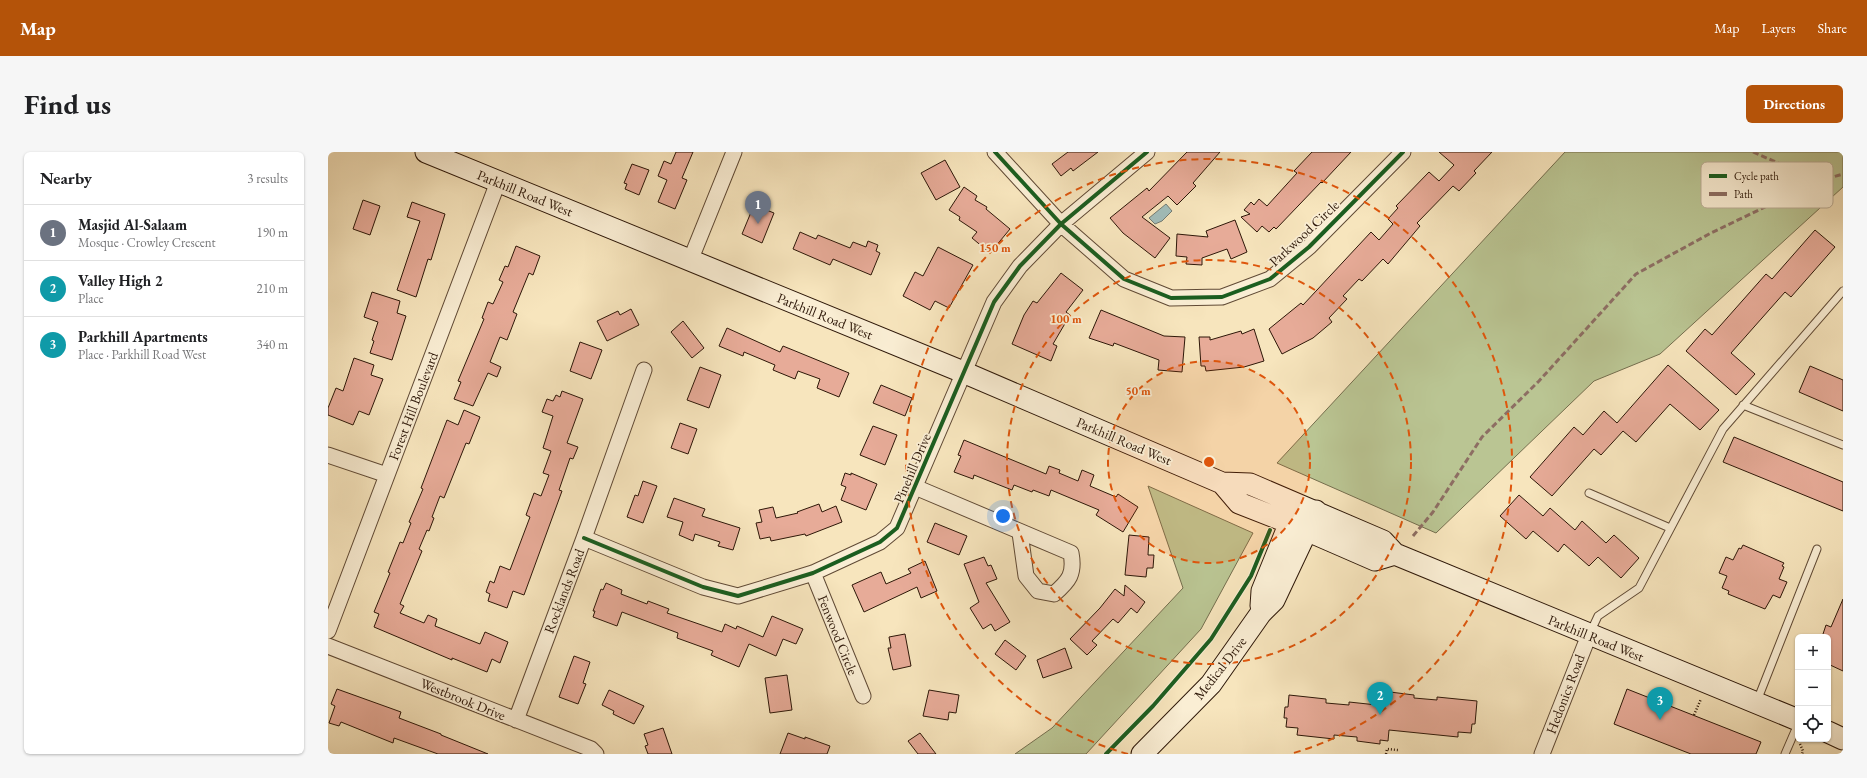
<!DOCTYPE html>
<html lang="en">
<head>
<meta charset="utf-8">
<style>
  body { margin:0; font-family:"EB Garamond",serif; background:#f6f6f6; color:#202124 }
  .controls { position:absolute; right:12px; bottom:12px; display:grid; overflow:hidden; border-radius:6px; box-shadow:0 1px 3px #0004 }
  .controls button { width:36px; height:36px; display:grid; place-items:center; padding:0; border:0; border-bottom:1px solid #e0e0e0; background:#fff; color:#202124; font:20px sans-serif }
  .you { position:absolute; left:675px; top:364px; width:14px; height:14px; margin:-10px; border:3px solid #fff; border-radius:50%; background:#1a73e8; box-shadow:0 0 0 6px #1a73e833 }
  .badge { display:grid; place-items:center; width:26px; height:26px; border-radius:50%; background:#b45309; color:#fff; font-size:13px; font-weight:700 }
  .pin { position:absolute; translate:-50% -33px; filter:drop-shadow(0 1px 2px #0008) }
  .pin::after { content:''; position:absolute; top:21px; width:14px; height:12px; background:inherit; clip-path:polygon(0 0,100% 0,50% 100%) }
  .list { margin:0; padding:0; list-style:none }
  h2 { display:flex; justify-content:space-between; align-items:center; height:52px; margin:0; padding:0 16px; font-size:17px }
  h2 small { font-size:13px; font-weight:400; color:#757577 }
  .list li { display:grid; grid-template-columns:26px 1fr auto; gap:12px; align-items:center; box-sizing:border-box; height:56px; padding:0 16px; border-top:1px solid #e0e0e0 }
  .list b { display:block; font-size:15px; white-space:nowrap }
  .list p { margin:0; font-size:13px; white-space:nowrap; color:#757577 }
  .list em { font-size:13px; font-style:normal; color:#757577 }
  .icon { flex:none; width:22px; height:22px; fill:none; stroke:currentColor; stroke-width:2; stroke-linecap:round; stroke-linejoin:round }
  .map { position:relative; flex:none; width:1515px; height:602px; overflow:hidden; border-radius:6px }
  header { display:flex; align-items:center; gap:24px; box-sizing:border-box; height:56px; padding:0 20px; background:#b45309; color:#fff }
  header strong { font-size:19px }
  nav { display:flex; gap:22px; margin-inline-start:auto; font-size:14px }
  .intro { display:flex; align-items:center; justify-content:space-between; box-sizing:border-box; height:96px; padding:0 24px }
  h1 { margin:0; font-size:28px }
  .button { padding:10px 18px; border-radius:6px; background:#b45309; color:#fff; font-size:14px; font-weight:700 }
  main { display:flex; gap:24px; padding:0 24px }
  aside { flex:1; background:#fff; border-radius:6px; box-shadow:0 1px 3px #0004 }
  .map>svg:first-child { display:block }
  .green { fill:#bac593; stroke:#746e4e }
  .water { fill:#a1bdbb; stroke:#737b73 }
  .building { fill:#e7ab98; stroke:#2d1708 }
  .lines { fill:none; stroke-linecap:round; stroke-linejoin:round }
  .lane-casing { stroke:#604a35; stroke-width:9 }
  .street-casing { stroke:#604a35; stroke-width:17 }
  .secondary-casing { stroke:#2d1708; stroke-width:23 }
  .path { stroke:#2d1708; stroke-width:2.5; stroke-dasharray:1 2; stroke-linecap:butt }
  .lane { stroke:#faeed4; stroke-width:7 }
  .street { stroke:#faeed4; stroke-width:15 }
  .secondary { stroke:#faeed4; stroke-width:21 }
  .quiet { stroke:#8d6e63; stroke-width:3; stroke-dasharray:6 3; stroke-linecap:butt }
  .cycleway-casing { stroke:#faeed4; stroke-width:6 }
  .cycleway { stroke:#1b5e20; stroke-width:4 }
  .ring { fill:none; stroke:#df560c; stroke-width:2; stroke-dasharray:7 5 }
  .labels { text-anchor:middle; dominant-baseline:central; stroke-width:3.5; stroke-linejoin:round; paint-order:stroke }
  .street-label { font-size:14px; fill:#2d1708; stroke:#faeed4 }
  .key { fill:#faeed4; stroke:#bcae97; stroke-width:1 }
  .key-label { font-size:11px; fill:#2d1708 }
  .centre { fill:#df560c; stroke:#faeed4; stroke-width:2 }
  .ring-label { font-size:12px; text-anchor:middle; font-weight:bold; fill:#df560c; stroke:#faeed4; stroke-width:3.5; stroke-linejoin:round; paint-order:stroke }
</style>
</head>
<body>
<header>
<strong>Map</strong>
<nav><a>Map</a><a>Layers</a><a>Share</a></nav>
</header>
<div class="intro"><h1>Find us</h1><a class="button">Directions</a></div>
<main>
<aside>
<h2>Nearby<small>3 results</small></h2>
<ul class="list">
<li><span class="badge" style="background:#6b7280">1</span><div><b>Masjid Al-Salaam</b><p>Mosque · Crowley Crescent</p></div><em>190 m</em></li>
<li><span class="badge" style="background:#0f9aa8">2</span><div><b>Valley High 2</b><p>Place</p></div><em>210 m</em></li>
<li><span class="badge" style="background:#0f9aa8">3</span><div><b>Parkhill Apartments</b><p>Place · Parkhill Road West</p></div><em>340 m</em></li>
</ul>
</aside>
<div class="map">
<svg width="1515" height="602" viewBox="0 0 1515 602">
  <rect width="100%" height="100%" fill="#f7e5bd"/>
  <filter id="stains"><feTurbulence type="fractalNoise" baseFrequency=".005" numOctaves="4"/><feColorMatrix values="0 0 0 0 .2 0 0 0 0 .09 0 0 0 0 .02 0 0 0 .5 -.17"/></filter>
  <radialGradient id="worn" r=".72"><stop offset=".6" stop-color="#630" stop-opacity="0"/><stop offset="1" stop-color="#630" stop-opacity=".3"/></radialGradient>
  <path class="green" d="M 1237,0 L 1515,0 L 1515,35 L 1332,202 L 1266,229 L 1108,381 L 949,311 Z
    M 820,334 L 925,381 L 873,477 L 758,602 L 687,602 L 724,576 L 855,436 Z"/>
  <path class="water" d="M 838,52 L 844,59 L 834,69 L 827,72 L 821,66 Z"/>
  <path class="building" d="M 348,0 L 365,0 L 354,26 L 359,28 L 347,57 L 330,50 L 339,28 L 330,24 L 336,9 L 343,12 Z
    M 740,0 L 770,0 L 745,19 L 743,16 L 733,24 L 724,12 Z
    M 859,0 L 892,0 L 865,31 L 868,34 L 849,53 L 840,44 L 814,65 L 842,86 L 827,106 L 795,81 L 782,66 L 819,36 L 821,39 Z
    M 984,0 L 1023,0 L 994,31 L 993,30 L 948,77 L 946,75 L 941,80 L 934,74 L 929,80 L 913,65 L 922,62 L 916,58 L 923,50 L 926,53 L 931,47 L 939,54 L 969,21 L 966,19 Z
    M 1111,0 L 1164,0 L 1146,19 L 1148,21 L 1131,39 L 1125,34 L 1089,71 L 1092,74 L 1060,112 L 1055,107 L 1034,129 L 1031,127 L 1015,144 L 1019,147 L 1001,166 L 1004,170 L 985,186 L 954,202 L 941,177 L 973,151 L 975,153 L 1043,80 L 1051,88 L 1065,72 L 1060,67 L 1070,56 L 1068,54 L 1101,20 L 1111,29 L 1126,13 Z
    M 617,8 L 632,35 L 608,48 L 593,21 Z
    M 304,12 L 321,18 L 311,43 L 297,37 L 299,32 L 296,31 Z
    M 636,35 L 649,44 L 647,48 L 659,55 L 658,57 L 682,77 L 662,101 L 644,86 L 649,80 L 631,68 L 632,65 L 621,58 Z
    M 35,48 L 52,54 L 42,83 L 25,77 Z
    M 84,50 L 117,62 L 103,108 L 100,107 L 88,145 L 69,138 L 92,69 L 79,65 Z
    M 426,53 L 446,61 L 434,91 L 414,82 Z
    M 907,68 L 919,100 L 903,107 L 899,97 L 874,106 L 874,113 L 858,112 L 859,105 L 848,104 L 849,82 L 880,85 L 878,79 Z
    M 1487,78 L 1507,95 L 1463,145 L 1457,140 L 1403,201 L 1427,222 L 1408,243 L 1358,199 L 1377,177 L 1384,183 L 1438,122 L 1444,127 Z
    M 472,80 L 488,87 L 490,83 L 522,96 L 525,90 L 538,95 L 540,89 L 550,93 L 548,99 L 552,101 L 543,123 L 505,107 L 502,113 L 465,97 Z
    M 188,94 L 212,104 L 205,123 L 201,121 L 185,160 L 189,162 L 179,188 L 172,185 L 162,210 L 173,215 L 169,225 L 160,221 L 145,254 L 126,247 L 133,230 L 130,229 L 156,167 L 154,166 L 160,150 L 165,152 L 175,130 L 171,128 L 177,114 L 180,115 Z
    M 610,95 L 645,113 L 621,156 L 607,149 L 602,158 L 575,144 L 587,120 L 595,124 Z
    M 733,121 L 755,138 L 738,160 L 742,163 L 725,192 L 729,194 L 723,209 L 684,192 L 696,163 L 705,149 L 709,151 Z
    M 44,140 L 72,149 L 69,161 L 78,164 L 64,208 L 42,201 L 46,189 L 44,188 L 50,170 L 36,165 Z
    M 303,157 L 311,173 L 279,189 L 269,169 L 290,159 L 292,163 Z
    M 773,158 L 836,184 L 857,185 L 854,220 L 830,218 L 831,208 L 786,191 L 785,194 L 761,186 Z
    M 355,169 L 376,196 L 364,206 L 343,180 Z
    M 399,176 L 452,200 L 455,194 L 521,221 L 511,245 L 489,236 L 492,227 L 470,219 L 467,227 L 445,218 L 447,213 L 416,200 L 415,204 L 391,194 Z
    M 926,177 L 936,209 L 916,215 L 878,219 L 877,214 L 873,214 L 871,185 L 882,185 L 882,188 L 913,179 L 914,182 Z
    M 252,190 L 274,198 L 263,227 L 242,219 Z
    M 26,206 L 46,213 L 43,223 L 55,227 L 41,263 L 31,259 L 25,273 L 0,263 L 0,256 L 8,236 L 15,239 Z
    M 1340,213 L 1391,258 L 1372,278 L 1342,252 L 1308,290 L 1295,279 L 1273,303 L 1266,297 L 1224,344 L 1202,325 L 1246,275 L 1255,283 L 1276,259 L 1289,271 Z
    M 1482,214 L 1515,228 L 1515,259 L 1471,240 Z
    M 372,215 L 393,223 L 381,256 L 359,248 Z
    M 553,233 L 584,246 L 577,264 L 545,251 Z
    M 234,239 L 255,247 L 239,291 L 250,295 L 245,307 L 242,306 L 231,338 L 234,339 L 196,443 L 185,439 L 179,456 L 160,449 L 162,442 L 158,440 L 162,429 L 166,431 L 172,414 L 182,418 L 202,365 L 198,363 L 206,341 L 213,344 L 221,323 L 215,321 L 223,299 L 215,296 L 225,264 L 214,260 L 219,247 L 225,249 L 228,243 L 232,245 Z
    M 136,258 L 152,265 L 141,292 L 138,291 L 116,346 L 112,344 L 104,365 L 106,366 L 101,379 L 99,378 L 91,397 L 94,399 L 72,452 L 76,454 L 72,461 L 96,471 L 100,463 L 109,467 L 107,474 L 152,492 L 157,480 L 180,490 L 172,511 L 164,507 L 159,520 L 124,506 L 124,508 L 46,475 L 51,462 L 46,460 L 62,421 L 60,420 L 72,390 L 75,391 L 83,371 L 81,370 L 95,337 L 93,336 L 119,268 L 130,273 Z
    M 352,271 L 369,277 L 360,302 L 343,296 Z
    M 545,274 L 569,283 L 557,313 L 532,303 Z
    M 1406,285 L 1515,330 L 1515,359 L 1395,310 Z
    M 636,288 L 718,322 L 721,314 L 732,318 L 731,321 L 750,329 L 754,318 L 766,323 L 762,334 L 788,345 L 790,342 L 810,355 L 795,380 L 768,363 L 771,358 L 723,338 L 721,344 L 705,338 L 704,340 L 686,333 L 684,338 L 646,323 L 645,327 L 626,320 L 633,304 L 630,303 Z
    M 517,321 L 523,323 L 523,321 L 549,332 L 538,358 L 513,348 L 518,335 L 513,333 Z
    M 315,329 L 329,334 L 315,371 L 299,365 L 307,343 L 310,344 Z
    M 1191,343 L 1215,364 L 1222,356 L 1247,378 L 1254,369 L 1278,391 L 1286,383 L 1311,406 L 1293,426 L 1270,405 L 1261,414 L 1236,392 L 1230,400 L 1205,379 L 1198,387 L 1172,364 Z
    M 346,346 L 377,357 L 374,364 L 412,376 L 405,398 L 390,394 L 392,390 L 367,382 L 365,389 L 351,383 L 355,370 L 339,365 Z
    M 491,352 L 494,360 L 508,354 L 514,370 L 478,384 L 477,382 L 443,389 L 442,385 L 432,387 L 428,371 L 434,370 L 431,358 L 445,355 L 448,366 L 470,361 L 469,360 Z
    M 607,371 L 639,384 L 631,403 L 599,390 Z
    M 801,383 L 821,385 L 820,403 L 826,403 L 825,416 L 819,416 L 818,425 L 797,423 Z
    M 1415,393 L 1456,411 L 1454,414 L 1456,415 L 1451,427 L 1459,430 L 1452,446 L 1445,443 L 1437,457 L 1400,442 L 1401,439 L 1394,436 L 1399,424 L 1391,421 L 1398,405 L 1405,408 L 1411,396 L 1413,397 Z
    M 656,405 L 660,414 L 663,413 L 669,427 L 658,431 L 682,470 L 667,479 L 663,472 L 655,477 L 642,456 L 651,450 L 636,412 Z
    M 597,409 L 609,439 L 593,446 L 589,435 L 536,460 L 524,433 L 553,420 L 558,432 L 583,421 L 580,417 Z
    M 278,431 L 294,438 L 293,442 L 319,452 L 320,449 L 341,457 L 339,461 L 394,480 L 397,472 L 408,477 L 409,474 L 435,485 L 444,464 L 475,477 L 468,492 L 455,487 L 448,504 L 421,492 L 411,515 L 383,503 L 385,499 L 349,486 L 350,481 L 294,460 L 289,474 L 265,465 L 267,459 L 265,459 L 273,437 L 275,438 Z
    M 797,433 L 817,450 L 809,461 L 803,456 L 790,471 L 785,467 L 764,489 L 769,493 L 759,503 L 742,487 L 772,456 L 787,437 L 796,444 Z
    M 1515,447 L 1515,519 L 1500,512 L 1500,485 L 1494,485 L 1498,473 L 1503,475 Z
    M 577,482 L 583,514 L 565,518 L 560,496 L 563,496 L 561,485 Z
    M 677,488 L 698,504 L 688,518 L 667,502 Z
    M 737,496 L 744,516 L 715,526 L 709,508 Z
    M 246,504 L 262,510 L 255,531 L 258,532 L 250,552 L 231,545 Z
    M 459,523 L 464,558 L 442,561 L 437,526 Z
    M 9,537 L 73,560 L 71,566 L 113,582 L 113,583 L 160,602 L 110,602 L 66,586 L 65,591 L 13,570 L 11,574 L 1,571 L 7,554 L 3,552 Z
    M 1299,537 L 1433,590 L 1428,602 L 1363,602 L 1286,572 Z
    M 281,538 L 316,554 L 306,572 L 285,562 L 286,559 L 274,553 Z
    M 601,538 L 631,543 L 628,561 L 621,560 L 620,568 L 595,564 Z
    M 1062,540 L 1086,543 L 1086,546 L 1109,548 L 1109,545 L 1149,549 L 1147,572 L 1144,572 L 1143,581 L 1130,580 L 1130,585 L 1061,578 L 1060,589 L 1052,588 L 1052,592 L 1029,589 L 1029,585 L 1006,583 L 1006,587 L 969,583 L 970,576 L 958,575 L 959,566 L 956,566 L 957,555 L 960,555 L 961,543 L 998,547 L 998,551 L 1021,553 L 1021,550 L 1049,553 L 1050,542 L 1062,543 Z
    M 335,576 L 344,602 L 320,602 L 317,594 L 320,593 L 316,582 Z
    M 460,581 L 477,587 L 477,585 L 502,594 L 499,602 L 452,602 Z
    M 592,581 L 608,602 L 590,602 L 580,589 Z"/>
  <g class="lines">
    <defs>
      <path id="lane" d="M 1415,253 L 1515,293
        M 1261,341 L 1342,376
        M 1262,481 L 1270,464 L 1311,436 L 1395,277 L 1515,139
        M 1429,549 L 1489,397
        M 1457,602 L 1470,572"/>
      <path id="street" d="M 667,0 L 733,72 L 796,127 L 843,146 L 894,145 L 942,127 L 981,95 L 1075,0
        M 362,109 L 406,0
        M 0,303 L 59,323
        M 587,335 L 743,401 C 747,422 741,429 726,442 L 710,439 L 698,424 L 692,381
        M 256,386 L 375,435 L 410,444 L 485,421 L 552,390 L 569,376 L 666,150 L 692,114 L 733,72 L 819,0
        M 485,421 L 535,544
        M 0,479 L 170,30
        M 0,494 L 263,597 L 268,602
        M 188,568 L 256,386 L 316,218
        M 1214,602 L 1261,483"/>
      <path id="secondary" d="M 98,0 L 635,220 L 894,331 L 922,332 L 1055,389 L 1067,402 L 1470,568
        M 894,331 L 911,351 L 962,371 L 1047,408 L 1067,402
        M 933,454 L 934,439 L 967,358
        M 1500,580 L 1515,587
        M 814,602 L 883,532 L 933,461 L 946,448 L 988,359"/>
    </defs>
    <use href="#lane" class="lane-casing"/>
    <use href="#street" class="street-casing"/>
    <use href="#secondary" class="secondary-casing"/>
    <path class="path" d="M 1366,563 L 1373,547
      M 1472,592 L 1475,599 L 1474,602
      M 1058,602 L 1059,597 L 1070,598"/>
    <use href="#lane" class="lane"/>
    <use href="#street" class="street"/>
    <use href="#secondary" class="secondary"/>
    <path class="quiet" d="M 1425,0 L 1491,29
      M 1085,384 L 1105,360 L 1154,285 L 1211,229 L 1308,122 L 1383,81 L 1491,29 L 1515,22"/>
    <defs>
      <path id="cycleway" d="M 667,0 L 733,72 L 796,127 L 843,146 L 894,145 L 942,127 L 981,95 L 1075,0
        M 256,386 L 375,435 L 410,444 L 485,421 L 552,390 L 569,376 L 666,150 L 692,114 L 733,72 L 819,0
        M 778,602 L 825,554 L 883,487 L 923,424 L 942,378"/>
    </defs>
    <use href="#cycleway" class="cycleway-casing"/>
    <use href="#cycleway" class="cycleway"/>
  </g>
  <circle cx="881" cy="310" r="101" fill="#df560c" fill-opacity=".12"/>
  <g class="ring">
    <circle cx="881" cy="310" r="101"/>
    <circle cx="881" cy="310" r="202"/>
    <path d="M800 602A303 303 0 1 1 962 602"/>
  </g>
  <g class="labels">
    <g class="street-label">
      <text transform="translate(197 41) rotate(22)">Parkhill Road West</text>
      <text transform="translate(976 81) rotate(-43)">Parkwood Circle</text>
      <text transform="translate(497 164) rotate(22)">Parkhill Road West</text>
      <text transform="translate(85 254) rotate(-69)">Forest Hill Boulevard</text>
      <text transform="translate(796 289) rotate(23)">Parkhill Road West</text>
      <text transform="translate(584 316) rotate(-67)">Pinehill Drive</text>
      <text transform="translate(236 439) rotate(-69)">Rocklands Road</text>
      <text transform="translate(510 483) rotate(68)">Fenwood Circle</text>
      <text transform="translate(1268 486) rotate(22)">Parkhill Road West</text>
      <text transform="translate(892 516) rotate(-52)">Medical Drive</text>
      <text transform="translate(1237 542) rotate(-69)">Hedonics Road</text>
      <text transform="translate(135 547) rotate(22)">Westbrook Drive</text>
    </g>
  </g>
  <rect x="1373" y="10" width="132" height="46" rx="6" class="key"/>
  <rect x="1381" y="22" width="18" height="4" fill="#1b5e20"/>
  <rect x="1381" y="40" width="18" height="4" fill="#8d6e63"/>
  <g class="key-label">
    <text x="1406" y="28">Cycle path</text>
    <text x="1406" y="46">Path</text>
  </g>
  <circle cx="881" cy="310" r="6" class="centre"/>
  <g class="ring-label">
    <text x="667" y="100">150 m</text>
    <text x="738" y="171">100 m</text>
    <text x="810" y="243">50 m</text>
  </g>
  <rect width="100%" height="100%" filter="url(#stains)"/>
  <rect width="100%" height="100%" fill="url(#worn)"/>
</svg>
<div class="controls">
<button>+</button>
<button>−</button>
<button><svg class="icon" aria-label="locate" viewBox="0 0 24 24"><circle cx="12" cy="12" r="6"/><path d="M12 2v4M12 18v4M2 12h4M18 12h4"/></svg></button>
</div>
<div class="you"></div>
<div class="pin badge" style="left:430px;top:72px;background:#6b7280">1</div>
<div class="pin badge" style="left:1052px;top:563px;background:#0f9aa8">2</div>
<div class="pin badge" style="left:1332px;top:568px;background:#0f9aa8">3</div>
</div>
</main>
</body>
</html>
